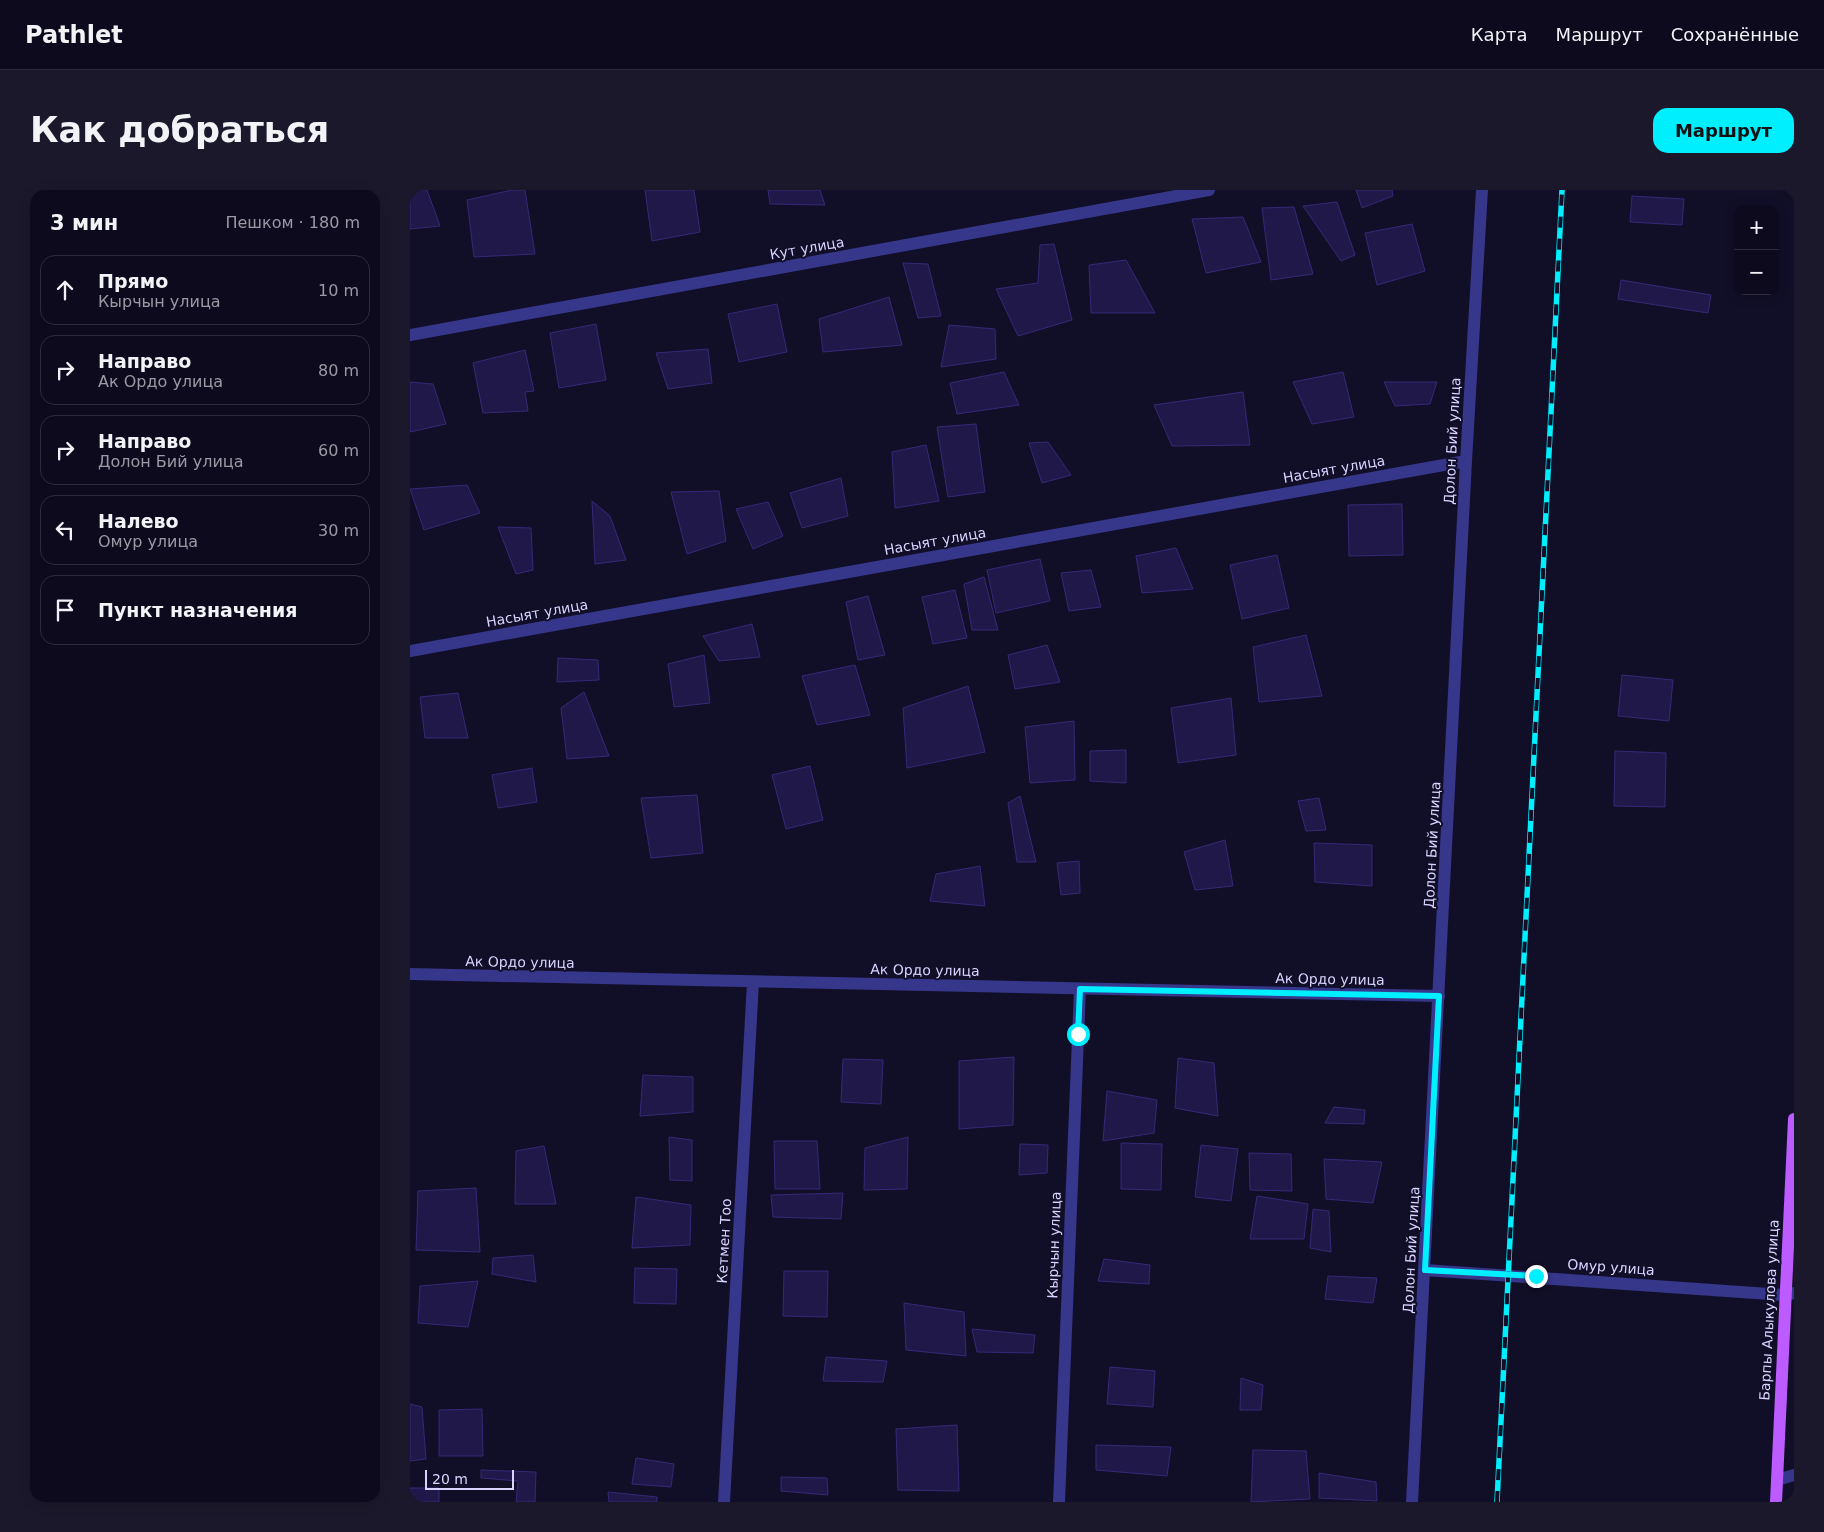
<!DOCTYPE html>
<html lang="ru">
<head>
<meta charset="utf-8">
<style>
  body { margin:0; font-family:"DejaVu Sans",sans-serif; background:#1b182b; color:#f1f3f6 }
  .controls { position:absolute; right:15px; top:15px; display:grid; overflow:hidden; border-radius:10px; box-shadow:0 2px 12px #0003 }
  .controls button { width:45px; height:45px; display:grid; place-items:center; padding:0; border:0; border-bottom:1px solid #2d2b3c; background:#0d0a1e; color:#f1f3f6; font:25px sans-serif }
  .scale { position:absolute; left:15px; bottom:12px; width:89px; box-sizing:border-box; padding-left:5px; border:2px solid #d8d4ff; border-top:0; font-size:14px; line-height:18px; white-space:nowrap; color:#d8d4ff; -webkit-text-stroke:4px #110e28; paint-order:stroke }
  .stop { position:absolute; width:15px; height:15px; margin:-11px; border:4px solid #00efff; border-radius:50%; background:#fff }
  .stop.end { background:#00efff; border-color:#fff; box-shadow:0 1px 5px #0008 }
  .list { margin:0; padding:0; list-style:none }
  h2 { display:flex; justify-content:space-between; align-items:center; height:65px; margin:0; padding:0 20px; font-size:21px }
  h2 small { font-size:16px; font-weight:400; color:#9a9aa4 }
  .list li { display:grid; grid-template-columns:32px 1fr auto; gap:15px; align-items:center; box-sizing:border-box; height:70px; margin:0 10px 10px; padding:0 10px; border:1px solid #2d2b3c; border-radius:15px }
  .list b { display:block; font-size:19px; white-space:nowrap }
  .list p { margin:0; font-size:16px; white-space:nowrap; color:#9a9aa4 }
  .list em { font-size:16px; font-style:normal; color:#9a9aa4 }
  .icon { flex:none; width:28px; height:28px; fill:none; stroke:currentColor; stroke-width:2; stroke-linecap:round; stroke-linejoin:round }
  .map { position:relative; flex:none; width:1384px; height:1312px; overflow:hidden; border-radius:15px }
  header { display:flex; align-items:center; gap:30px; box-sizing:border-box; height:70px; padding:0 25px; background:#0d0a1e; border-bottom:1px solid #2d2b3c }
  header strong { font-size:24px }
  nav { display:flex; gap:28px; margin-inline-start:auto; font-size:18px }
  .intro { display:flex; align-items:center; justify-content:space-between; box-sizing:border-box; height:120px; padding:0 30px }
  h1 { margin:0; font-size:35px }
  .button { padding:12px 22px; border-radius:15px; background:#00efff; color:#111; font-size:18px; font-weight:700 }
  main { display:flex; gap:30px; padding:0 30px }
  aside { flex:1; background:#0d0a1e; border-radius:15px; box-shadow:0 2px 12px #0003 }
  .map>svg:first-child { display:block }
  .building { fill:#21184a; stroke:#362977 }
  .lines { fill:none; stroke-linecap:round; stroke-linejoin:round }
  .minor { stroke:#36368a; stroke-width:12 }
  .major { stroke:#bc5bff; stroke-width:12 }
  .rail-casing { stroke:#00efff; stroke-width:5.5 }
  .rail { stroke:#110e28; stroke-width:4; stroke-dasharray:11; stroke-linecap:butt }
  .route { stroke:#00efff; stroke-width:6 }
  .labels { text-anchor:middle; dominant-baseline:central; stroke-width:4; stroke-linejoin:round; paint-order:stroke }
  .street-label { font-size:14px; fill:#d8d4ff; stroke:#110e28 }
</style>
</head>
<body>
<header>
<strong>Pathlet</strong>
<nav><a>Карта</a><a>Маршрут</a><a>Сохранённые</a></nav>
</header>
<div class="intro"><h1>Как добраться</h1><a class="button">Маршрут</a></div>
<main>
<aside>
<h2>3 мин<small>Пешком · 180 m</small></h2>
<ul class="list">
<li><svg class="icon" aria-label="ahead" viewBox="0 0 24 24"><path d="M12 20V5M6 11l6-6 6 6"/></svg><div><b>Прямо</b><p>Кырчын улица</p></div><em>10 m</em></li>
<li><svg class="icon" aria-label="right" viewBox="0 0 24 24"><path d="M7 20v-9h11M14 6l5 5-5 5"/></svg><div><b>Направо</b><p>Ак Ордо улица</p></div><em>80 m</em></li>
<li><svg class="icon" aria-label="right" viewBox="0 0 24 24"><path d="M7 20v-9h11M14 6l5 5-5 5"/></svg><div><b>Направо</b><p>Долон Бий улица</p></div><em>60 m</em></li>
<li><svg class="icon" aria-label="left" viewBox="0 0 24 24"><path d="M17 20v-9H6M10 6l-5 5 5 5"/></svg><div><b>Налево</b><p>Омур улица</p></div><em>30 m</em></li>
<li><svg class="icon" aria-label="arrive" viewBox="0 0 24 24"><path d="M6 21V4h12l-3 4 3 4H6"/></svg><div><b>Пункт назначения</b></div></li>
</ul>
</aside>
<div class="map">
<svg width="1384" height="1312" viewBox="0 0 1384 1312">
  <rect width="100%" height="100%" fill="#110e28"/>
  <path class="building" d="M 0,0 L 17,0 L 30,36 L 0,39 Z
    M 102,0 L 115,0 L 125,64 L 64,67 L 57,10 Z
    M 235,0 L 284,0 L 290,42 L 242,51 Z
    M 358,0 L 410,0 L 415,15 L 360,14 Z
    M 946,0 L 982,0 L 983,6 L 952,18 Z
    M 1222,6 L 1274,9 L 1272,35 L 1220,32 Z
    M 927,12 L 945,65 L 931,71 L 893,16 Z
    M 884,17 L 903,84 L 861,90 L 852,18 Z
    M 833,27 L 851,72 L 796,83 L 782,29 Z
    M 1002,34 L 1015,81 L 967,95 L 955,43 Z
    M 644,54 L 662,130 L 608,146 L 586,99 L 628,93 L 630,55 Z
    M 716,70 L 745,123 L 681,123 L 679,75 Z
    M 493,73 L 518,74 L 531,126 L 508,128 Z
    M 1211,90 L 1301,105 L 1298,123 L 1208,109 Z
    M 479,107 L 492,155 L 413,162 L 409,129 Z
    M 367,114 L 377,162 L 329,172 L 318,124 Z
    M 186,134 L 196,190 L 149,198 L 140,143 Z
    M 539,135 L 585,139 L 586,169 L 531,177 Z
    M 298,159 L 302,193 L 258,199 L 246,163 Z
    M 115,160 L 124,201 L 115,202 L 118,221 L 73,223 L 63,173 Z
    M 594,182 L 609,215 L 547,224 L 540,193 Z
    M 933,182 L 944,227 L 902,234 L 883,192 Z
    M 0,192 L 23,194 L 36,234 L 0,242 Z
    M 974,192 L 1027,192 L 1020,214 L 985,216 Z
    M 833,202 L 840,255 L 762,256 L 744,215 Z
    M 566,234 L 575,302 L 538,307 L 527,237 Z
    M 638,252 L 661,285 L 632,293 L 619,253 Z
    M 516,255 L 529,311 L 485,318 L 482,262 Z
    M 431,288 L 438,326 L 392,338 L 380,303 Z
    M 57,295 L 70,323 L 14,340 L 0,299 Z
    M 309,301 L 316,351 L 277,364 L 261,302 Z
    M 182,311 L 200,326 L 216,370 L 185,374 Z
    M 358,312 L 373,346 L 343,359 L 326,319 Z
    M 992,314 L 993,365 L 939,366 L 938,315 Z
    M 88,337 L 121,338 L 123,380 L 106,384 Z
    M 766,358 L 783,399 L 732,403 L 726,366 Z
    M 867,365 L 879,418 L 832,429 L 820,375 Z
    M 630,369 L 640,411 L 586,423 L 577,380 Z
    M 681,380 L 691,417 L 659,421 L 651,383 Z
    M 574,387 L 588,440 L 562,440 L 554,394 Z
    M 545,400 L 557,448 L 523,454 L 512,407 Z
    M 458,406 L 475,465 L 448,470 L 436,412 Z
    M 342,434 L 350,467 L 309,471 L 293,446 Z
    M 896,445 L 912,506 L 849,512 L 843,457 Z
    M 637,455 L 650,492 L 605,499 L 598,465 Z
    M 294,465 L 300,513 L 264,517 L 258,474 Z
    M 148,468 L 188,470 L 189,490 L 147,492 Z
    M 445,475 L 460,525 L 407,535 L 392,486 Z
    M 1212,485 L 1263,490 L 1259,531 L 1208,526 Z
    M 558,496 L 575,562 L 497,578 L 493,518 Z
    M 174,502 L 199,566 L 157,569 L 151,518 Z
    M 48,503 L 58,548 L 15,548 L 10,507 Z
    M 821,508 L 826,565 L 768,573 L 761,518 Z
    M 664,531 L 665,590 L 620,593 L 615,537 Z
    M 716,560 L 716,593 L 680,591 L 680,561 Z
    M 1205,561 L 1256,563 L 1255,617 L 1204,616 Z
    M 400,576 L 413,630 L 376,639 L 362,585 Z
    M 122,578 L 127,612 L 88,618 L 82,585 Z
    M 287,605 L 293,663 L 241,668 L 231,608 Z
    M 610,606 L 626,672 L 607,672 L 598,613 Z
    M 909,608 L 916,640 L 896,641 L 888,611 Z
    M 815,650 L 823,696 L 785,700 L 774,662 Z
    M 904,653 L 962,655 L 962,696 L 905,692 Z
    M 669,671 L 670,703 L 651,705 L 647,673 Z
    M 570,676 L 575,716 L 520,711 L 526,684 Z
    M 604,867 L 603,935 L 549,939 L 549,871 Z
    M 768,868 L 804,873 L 808,926 L 765,918 Z
    M 433,869 L 473,870 L 471,914 L 431,912 Z
    M 233,885 L 283,887 L 283,922 L 230,926 Z
    M 697,901 L 747,910 L 744,943 L 693,951 Z
    M 924,917 L 955,920 L 954,934 L 915,933 Z
    M 259,947 L 282,950 L 282,991 L 260,990 Z
    M 498,947 L 497,999 L 454,1000 L 455,958 Z
    M 364,951 L 407,951 L 410,999 L 365,999 Z
    M 711,953 L 752,954 L 751,1000 L 711,999 Z
    M 610,954 L 638,955 L 637,983 L 609,985 Z
    M 791,955 L 828,959 L 821,1011 L 785,1007 Z
    M 134,956 L 146,1014 L 105,1014 L 106,961 Z
    M 839,963 L 881,964 L 882,1001 L 840,1000 Z
    M 914,969 L 972,972 L 963,1013 L 916,1009 Z
    M 66,998 L 70,1062 L 6,1060 L 8,1001 Z
    M 433,1003 L 431,1029 L 363,1027 L 361,1005 Z
    M 847,1006 L 898,1014 L 894,1049 L 840,1049 Z
    M 226,1007 L 281,1015 L 280,1055 L 222,1058 Z
    M 903,1019 L 919,1021 L 921,1062 L 900,1058 Z
    M 123,1065 L 126,1092 L 82,1084 L 83,1068 Z
    M 694,1069 L 740,1075 L 739,1094 L 688,1091 Z
    M 225,1078 L 267,1079 L 266,1114 L 224,1113 Z
    M 374,1081 L 418,1081 L 417,1127 L 373,1126 Z
    M 918,1086 L 967,1088 L 963,1113 L 915,1109 Z
    M 68,1091 L 58,1137 L 8,1133 L 10,1096 Z
    M 494,1113 L 554,1122 L 556,1166 L 496,1160 Z
    M 562,1139 L 625,1145 L 623,1163 L 567,1162 Z
    M 416,1167 L 477,1171 L 473,1192 L 413,1191 Z
    M 700,1177 L 745,1181 L 743,1217 L 697,1214 Z
    M 831,1188 L 853,1195 L 851,1220 L 830,1220 Z
    M 0,1214 L 12,1217 L 16,1269 L 0,1271 Z
    M 72,1219 L 73,1266 L 29,1266 L 29,1220 Z
    M 547,1235 L 549,1301 L 488,1300 L 486,1239 Z
    M 686,1255 L 761,1257 L 757,1286 L 686,1280 Z
    M 843,1260 L 896,1261 L 900,1309 L 841,1312 Z
    M 226,1268 L 264,1274 L 261,1297 L 222,1294 Z
    M 71,1280 L 126,1282 L 125,1312 L 106,1312 L 108,1291 L 71,1288 Z
    M 909,1283 L 966,1292 L 967,1311 L 909,1308 Z
    M 371,1287 L 417,1288 L 418,1305 L 371,1301 Z
    M 0,1298 L 29,1298 L 29,1312 L 0,1312 Z
    M 198,1302 L 247,1307 L 247,1312 L 199,1312 Z"/>
  <g class="lines">
    <path class="minor" d="M 0,145 L 799,0
      M 0,461 L 1056,271
      M 0,784 L 1029,806
      M 1015,1080 L 1375,1105 L 1384,1103
      M 1367,1290 L 1384,1285
      M 314,1312 L 343,792
      M 649,1312 L 670,799
      M 1002,1312 L 1056,271 L 1072,0"/>
    <path class="major" d="M 1366,1312 L 1384,929"/>
    <defs>
      <path id="rail" d="M 1087,1312 L 1152,0"/>
    </defs>
    <use href="#rail" class="rail-casing"/>
    <use href="#rail" class="rail"/>
  </g>
  <g class="lines">
    <path class="route" d="M 668,844 L 670,799 L 1029,806 L 1015,1080 L 1126,1086"/>
  </g>
  <g class="labels">
    <g class="street-label">
      <text transform="translate(397 58) rotate(-10)">Кут улица</text>
      <text transform="translate(1042 251) rotate(-87)">Долон Бий улица</text>
      <text transform="translate(924 279) rotate(-10)">Насыят улица</text>
      <text transform="translate(525 351) rotate(-10)">Насыят улица</text>
      <text transform="translate(127 423) rotate(-10)">Насыят улица</text>
      <text transform="translate(1022 655) rotate(-87)">Долон Бий улица</text>
      <text transform="translate(110 772) rotate(1)">Ак Ордо улица</text>
      <text transform="translate(515 780) rotate(1)">Ак Ордо улица</text>
      <text transform="translate(920 789) rotate(1)">Ак Ордо улица</text>
      <text transform="translate(314 1051) rotate(-87)">Кетмен Тоо</text>
      <text transform="translate(644 1055) rotate(-88)">Кырчын улица</text>
      <text transform="translate(1001 1060) rotate(-87)">Долон Бий улица</text>
      <text transform="translate(1201 1077) rotate(4)">Омур улица</text>
      <text transform="translate(1359 1120) rotate(-87)">Барпы Алыкулова улица</text>
    </g>
  </g>
</svg>
<div class="controls">
<button>+</button>
<button>−</button>
</div>
<div class="scale">20 m</div>
<div class="stop" style="left:668px;top:844px"></div>
<div class="stop end" style="left:1126px;top:1086px"></div>
</div>
</main>
</body>
</html>
